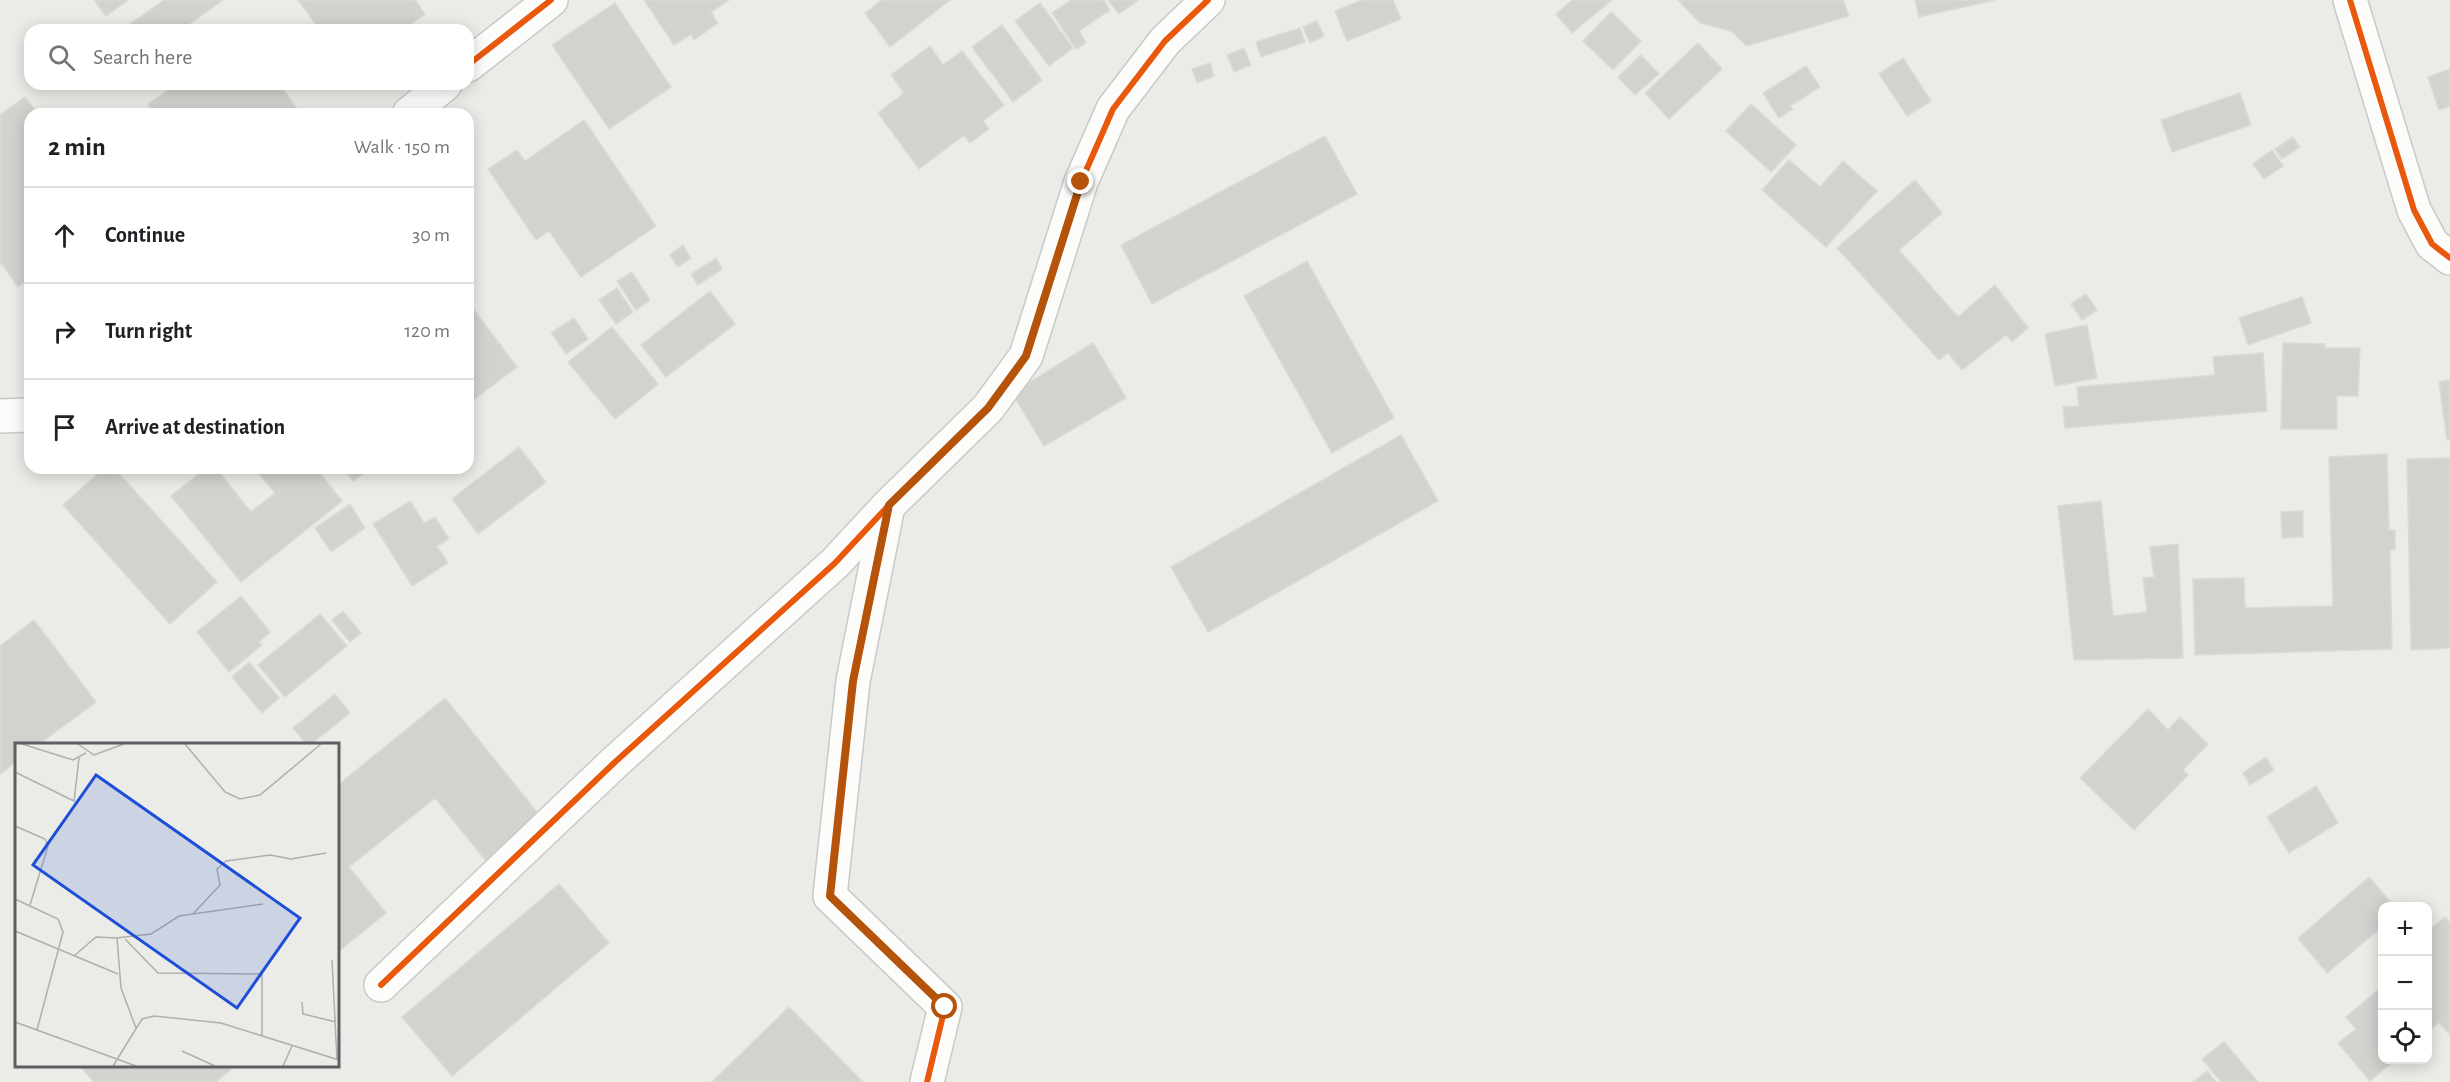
<!DOCTYPE html>
<html lang="en">
<head>
<meta charset="utf-8">
<style>
  body { margin:0; font-family:"Alegreya Sans",sans-serif; background:#f6f6f6; color:#202124 }
  .controls { position:absolute; right:18px; bottom:18px; display:grid; overflow:hidden; border-radius:12px; box-shadow:0 3px 15px #0003 }
  .controls button { width:54px; height:54px; display:grid; place-items:center; padding:0; border:0; border-bottom:2px solid #e0e0e0; background:#fff; color:#202124; font:30px sans-serif }
  .stop { position:absolute; width:18px; height:18px; margin:-14px; border:4px solid #b45309; border-radius:50%; background:#fff }
  .stop.end { background:#b45309; border-color:#fff; box-shadow:0 2px 6px #0008 }
  .list { margin:0; padding:0; list-style:none }
  h2 { display:flex; justify-content:space-between; align-items:center; height:78px; margin:0; padding:0 24px; font-size:26px }
  h2 small { font-size:20px; font-weight:400; color:#757577 }
  .list li { display:grid; grid-template-columns:39px 1fr auto; gap:18px; align-items:center; box-sizing:border-box; height:96px; padding:0 24px; border-top:2px solid #e0e0e0 }
  .list b { display:block; font-size:22px; white-space:nowrap }
  .list em { font-size:20px; font-style:normal; color:#757577 }
  .icon { flex:none; width:33px; height:33px; fill:none; stroke:currentColor; stroke-width:2; stroke-linecap:round; stroke-linejoin:round }
  .map { position:relative; flex:none; width:2450px; height:1082px; overflow:hidden }
  .search { position:absolute; background:#fff; box-shadow:0 3px 15px #0003; left:24px; top:24px; width:450px; height:66px; display:flex; align-items:center; gap:15px; box-sizing:border-box; padding:0 21px; border-radius:18px; color:#757577; font-size:22px }
  .panel { position:absolute; background:#fff; box-shadow:0 3px 15px #0003; left:24px; top:108px; width:450px; height:366px; border-radius:18px }
  .map>svg:first-child { display:block }
  .building { fill:#d2d2cf; stroke:#dadad6; stroke-width:1.5 }
  .lines { fill:none; stroke-linecap:round; stroke-linejoin:round }
  .minor-casing { stroke:#c9c9c8; stroke-width:36 }
  .minor { stroke:#fcfcfb; stroke-width:33 }
  .cycleway-casing { stroke:#fff; stroke-width:10 }
  .cycleway { stroke:#e8590c; stroke-width:6 }
  .route { stroke:#b45309; stroke-width:8 }
  .inset-road { fill:none; stroke:#aeafae; stroke-width:1.5 }
  .view { fill:#1d4ed8; fill-opacity:0.15; stroke:#1d4ed8; stroke-width:3 }
  .inset-edge { fill:none; stroke:#5d5f63; stroke-width:3 }
</style>
</head>
<body>
<div class="map">
<svg width="2450" height="1082" viewBox="0 0 2450 1082">
  <rect width="100%" height="100%" fill="#ebebe7"/>
  <path class="building" d="M 94,0 L 128,0 L 106,16 Z
    M 164,0 L 223,0 L 181,30 L 122,30 Z
    M 298,0 L 415,0 L 425,14 L 403,30 L 320,30 Z
    M 644,0 L 729,0 L 711,12 L 718,23 L 694,40 L 691,34 L 674,45 Z
    M 882,0 L 950,0 L 890,47 L 865,13 Z
    M 1071,0 L 1104,0 L 1110,10 L 1079,31 L 1086,43 L 1076,49 L 1052,13 Z
    M 1108,0 L 1138,0 L 1119,14 Z
    M 1362,0 L 1393,0 L 1401,19 L 1347,41 L 1335,11 Z
    M 1572,0 L 1612,0 L 1572,33 L 1556,14 Z
    M 1678,0 L 1843,0 L 1849,16 L 1747,46 L 1731,31 L 1700,23 Z
    M 1915,0 L 1995,0 L 1919,17 Z
    M 615,3 L 671,87 L 609,129 L 552,45 Z
    M 1040,3 L 1073,48 L 1049,66 L 1015,21 Z
    M 1611,12 L 1641,41 L 1613,70 L 1583,41 Z
    M 1317,21 L 1324,36 L 1310,43 L 1303,27 Z
    M 1002,25 L 1042,80 L 1013,102 L 972,47 Z
    M 1300,28 L 1305,42 L 1261,57 L 1256,42 Z
    M 1698,43 L 1722,69 L 1669,119 L 1645,93 Z
    M 930,46 L 943,65 L 962,51 L 1004,105 L 983,121 L 989,129 L 970,143 L 964,135 L 919,169 L 878,113 L 904,93 L 891,75 Z
    M 1244,48 L 1251,65 L 1234,72 L 1227,55 Z
    M 1641,55 L 1659,74 L 1635,95 L 1618,77 Z
    M 1903,58 L 1931,101 L 1907,116 L 1879,74 Z
    M 1210,63 L 1214,76 L 1197,83 L 1192,69 Z
    M 1806,66 L 1820,87 L 1790,106 L 1793,109 L 1779,118 L 1763,93 Z
    M 2450,69 L 2450,106 L 2439,110 L 2428,77 Z
    M 177,84 L 280,84 L 300,114 L 155,114 L 148,104 Z
    M 2240,93 L 2251,125 L 2172,152 L 2161,120 Z
    M 25,97 L 38,114 L 30,114 L 30,278 L 18,287 L 2,264 L 0,265 L 0,115 Z
    M 1751,104 L 1796,145 L 1771,172 L 1726,131 Z
    M 584,120 L 656,226 L 581,277 L 549,231 L 536,240 L 488,169 L 517,150 L 525,161 Z
    M 1325,136 L 1357,194 L 1152,304 L 1121,245 Z
    M 2293,137 L 2300,147 L 2282,159 L 2275,149 Z
    M 2272,150 L 2283,166 L 2264,179 L 2253,164 Z
    M 1789,160 L 1820,187 L 1843,161 L 1877,191 L 1826,247 L 1762,190 Z
    M 1915,180 L 1942,213 L 1899,250 L 1958,317 L 1995,285 L 2028,328 L 2012,342 L 2006,335 L 1962,370 L 1948,353 L 1939,360 L 1837,248 Z
    M 683,245 L 691,258 L 678,267 L 670,255 Z
    M 716,258 L 722,269 L 698,285 L 691,274 Z
    M 1307,261 L 1394,418 L 1332,453 L 1244,296 Z
    M 632,272 L 650,300 L 636,310 L 617,281 Z
    M 617,288 L 633,312 L 616,324 L 599,300 Z
    M 710,291 L 735,324 L 666,377 L 641,345 Z
    M 2086,294 L 2097,310 L 2082,320 L 2071,304 Z
    M 2302,297 L 2311,323 L 2248,345 L 2239,318 Z
    M 468,302 L 517,367 L 468,404 Z
    M 574,318 L 588,339 L 566,354 L 551,333 Z
    M 2087,325 L 2097,378 L 2055,386 L 2045,334 Z
    M 612,327 L 658,384 L 615,419 L 568,362 Z
    M 1093,343 L 1126,398 L 1044,446 L 1012,393 Z
    M 2283,343 L 2325,344 L 2325,348 L 2360,348 L 2358,396 L 2337,396 L 2337,429 L 2281,429 Z
    M 2263,353 L 2267,411 L 2065,428 L 2063,407 L 2079,406 L 2077,387 L 2215,375 L 2213,357 Z
    M 2450,380 L 2450,439 L 2447,440 L 2439,382 Z
    M 1401,435 L 1438,501 L 1208,632 L 1171,567 Z
    M 519,447 L 546,482 L 478,534 L 452,499 Z
    M 2387,454 L 2389,530 L 2395,530 L 2395,549 L 2390,550 L 2392,649 L 2195,655 L 2193,579 L 2244,578 L 2245,608 L 2333,606 L 2329,457 Z
    M 2450,458 L 2450,648 L 2411,650 L 2407,459 Z
    M 104,468 L 114,468 L 217,582 L 170,624 L 63,505 Z
    M 206,468 L 216,468 L 251,512 L 275,493 L 254,468 L 316,468 L 342,501 L 241,582 L 171,496 Z
    M 343,468 L 371,468 L 353,481 Z
    M 410,501 L 424,523 L 435,517 L 449,539 L 437,546 L 448,563 L 412,586 L 373,524 Z
    M 2101,501 L 2113,616 L 2147,612 L 2143,578 L 2154,577 L 2150,547 L 2178,544 L 2183,658 L 2074,660 L 2058,506 Z
    M 350,504 L 365,528 L 331,552 L 315,528 Z
    M 2303,511 L 2303,537 L 2282,538 L 2281,512 Z
    M 241,596 L 270,632 L 259,642 L 262,645 L 229,672 L 197,632 Z
    M 343,611 L 361,633 L 350,642 L 332,620 Z
    M 320,614 L 347,646 L 285,697 L 258,665 Z
    M 34,620 L 96,702 L 39,744 L 16,744 L 16,762 L 0,774 L 0,646 Z
    M 249,662 L 279,698 L 262,713 L 232,677 Z
    M 335,694 L 350,713 L 311,744 L 306,744 L 293,728 Z
    M 445,698 L 541,817 L 486,861 L 435,798 L 349,867 L 386,913 L 338,952 L 338,785 Z
    M 2148,709 L 2168,730 L 2180,717 L 2208,744 L 2183,770 L 2188,775 L 2134,830 L 2080,778 Z
    M 2266,757 L 2274,770 L 2250,785 L 2243,773 Z
    M 2316,786 L 2338,823 L 2289,853 L 2267,817 Z
    M 2369,877 L 2394,906 L 2382,906 L 2382,927 L 2327,973 L 2298,938 Z
    M 559,884 L 609,943 L 452,1076 L 402,1017 Z
    M 2445,917 L 2450,923 L 2450,1035 L 2439,1022 L 2428,1032 L 2428,971 L 2430,969 L 2428,966 L 2428,931 Z
    M 2378,990 L 2382,996 L 2382,1060 L 2395,1060 L 2370,1081 L 2338,1043 L 2356,1029 L 2346,1017 Z
    M 789,1007 L 863,1082 L 712,1082 Z
    M 2224,1042 L 2258,1082 L 2221,1082 L 2202,1059 Z
    M 80,1066 L 235,1066 L 216,1082 L 94,1082 Z
    M 2207,1071 L 2216,1082 L 2193,1082 Z"/>
  <g class="lines">
    <defs>
      <path id="minor" d="M 2350,0 L 2414,210 L 2432,244 L 2450,258
        M 468,65 L 551,0
        M 409,114 L 445,84
        M 0,416 L 30,415
        M 888,506 L 853,681 L 830,896 L 945,1007 L 927,1082
        M 381,985 L 614,763 L 835,563 L 889,505 L 988,408 L 1026,356 L 1081,182 L 1113,109 L 1165,41 L 1208,0"/>
    </defs>
    <use href="#minor" class="minor-casing"/>
    <use href="#minor" class="minor"/>
    <defs>
      <path id="cycleway" d="M 2350,0 L 2414,210 L 2432,244 L 2450,258
        M 468,65 L 551,0
        M 888,507 L 853,681 L 830,896 L 945,1007 L 927,1082
        M 381,985 L 614,763 L 835,563 L 889,505 L 988,408 L 1026,356 L 1081,182 L 1113,109 L 1165,41 L 1208,0"/>
    </defs>
    <use href="#cycleway" class="cycleway-casing"/>
    <use href="#cycleway" class="cycleway"/>
  </g>
  <g class="lines">
    <path class="route" d="M 945,1007 L 830,896 L 853,681 L 889,505 L 988,408 L 1026,356 L 1081,182"/>
  </g>
  <g transform="translate(15 743)">
    <rect width="324" height="324" fill="#ebebe7"/>
    <path class="inset-road" d="M 7,1 L 58,17 L 71,10M 63,1 L 79,12 L 109,1M 170,1 L 210,49 L 225,56 L 245,52 L 306,1M 0,29 L 59,58 L 64,15M 0,83 L 30,96 L 33,103 L 15,162M 0,156 L 43,176 L 48,189 L 22,287M 178,171 L 205,142 L 202,126 L 211,118 L 255,112 L 276,116 L 311,110M 0,188 L 103,231M 110,196 L 143,230 L 247,231 L 247,292M 59,213 L 81,194 L 102,195M 317,217 L 322,317M 287,259 L 288,271 L 321,279M 0,279 L 121,323M 121,285 L 106,245 L 102,195 L 136,191 L 164,173 L 248,161M 167,308 L 200,323M 98,323 L 127,276 L 139,273 L 206,280 L 324,317M 268,323 L 277,303"/>
    <path class="view" d="M 81,32 L 285,175 L 222,265 L 18,122 Z"/>
    <rect width="324" height="324" class="inset-edge"/>
  </g>
</svg>
<div class="controls">
<button>+</button>
<button>−</button>
<button><svg class="icon" aria-label="locate" viewBox="0 0 24 24"><circle cx="12" cy="12" r="6"/><path d="M12 2v4M12 18v4M2 12h4M18 12h4"/></svg></button>
</div>
<div class="stop" style="left:945px;top:1007px"></div>
<div class="stop end" style="left:1081px;top:182px"></div>
<div class="search"><svg class="icon" aria-label="search" viewBox="0 0 24 24"><circle cx="10" cy="10" r="6"/><path d="M15 15l6 6"/></svg>Search here</div>
<section class="panel">
<h2>2 min<small>Walk · 150 m</small></h2>
<ul class="list">
<li><svg class="icon" aria-label="ahead" viewBox="0 0 24 24"><path d="M12 20V5M6 11l6-6 6 6"/></svg><div><b>Continue</b></div><em>30 m</em></li>
<li><svg class="icon" aria-label="right" viewBox="0 0 24 24"><path d="M7 20v-9h11M14 6l5 5-5 5"/></svg><div><b>Turn right</b></div><em>120 m</em></li>
<li><svg class="icon" aria-label="arrive" viewBox="0 0 24 24"><path d="M6 21V4h12l-3 4 3 4H6"/></svg><div><b>Arrive at destination</b></div></li>
</ul>
</section>
</div>
</body>
</html>
